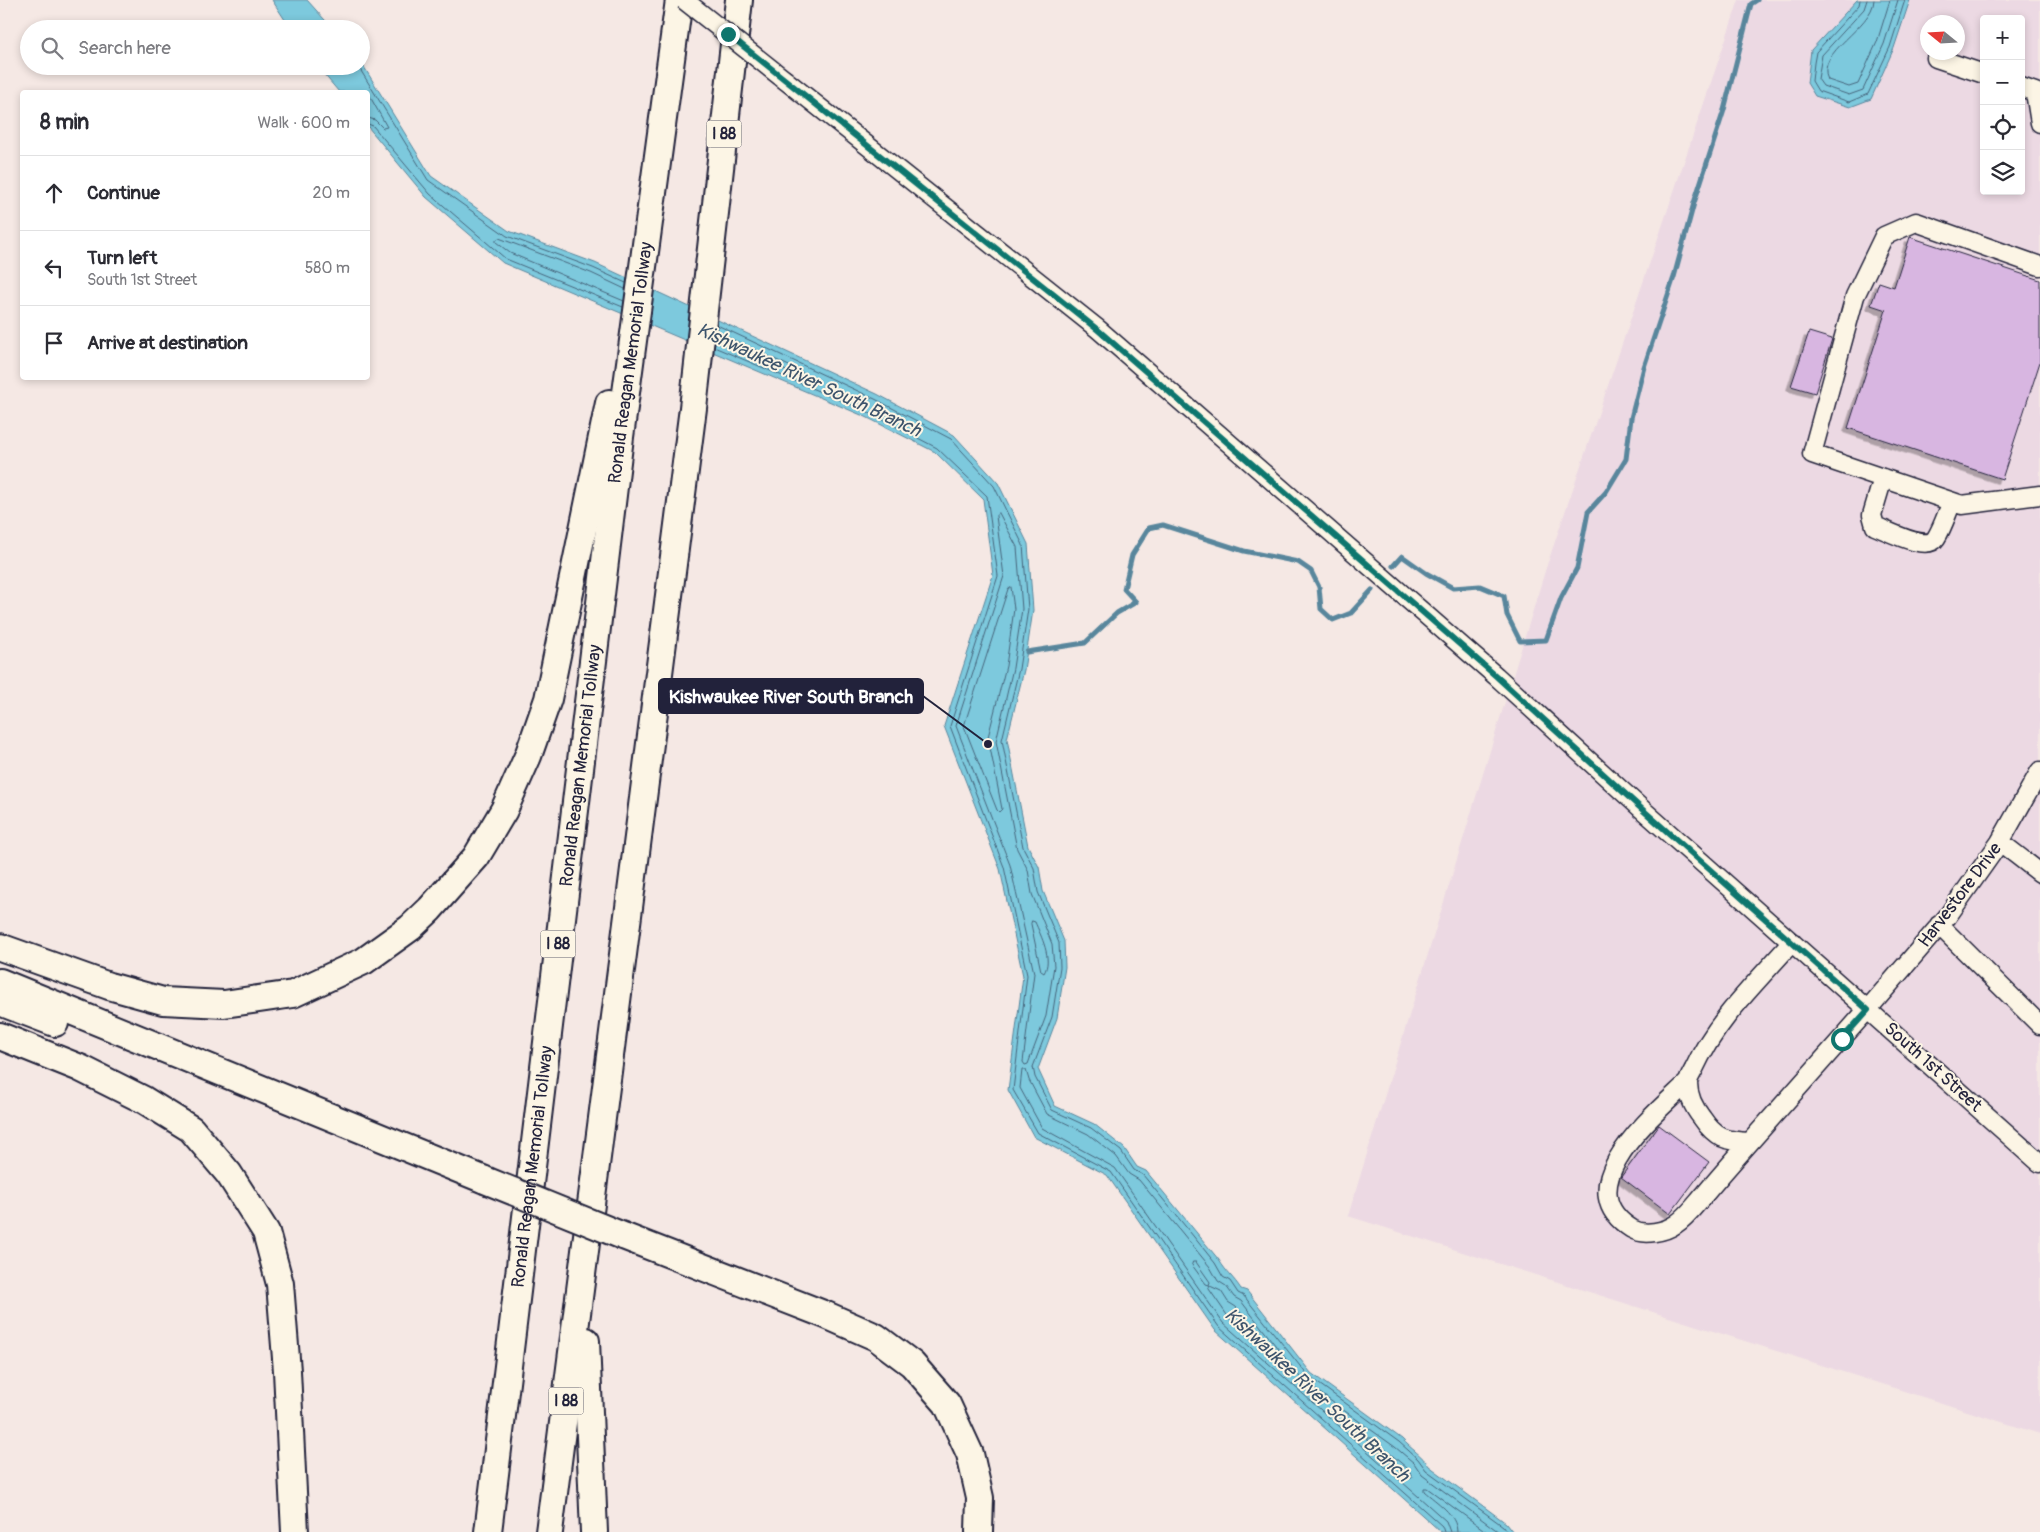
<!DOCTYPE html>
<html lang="en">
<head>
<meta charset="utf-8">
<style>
  body { margin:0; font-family:Pangolin,sans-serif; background:#f7f7f7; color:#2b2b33 }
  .controls { position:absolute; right:15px; top:15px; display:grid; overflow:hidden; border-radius:5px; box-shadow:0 2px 8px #0003 }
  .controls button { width:45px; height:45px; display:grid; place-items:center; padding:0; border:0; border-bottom:1px solid #e1e1e2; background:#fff; color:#2b2b33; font:25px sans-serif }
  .compass { position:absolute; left:1920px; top:15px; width:45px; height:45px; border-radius:50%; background:#fff; box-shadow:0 2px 8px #0003; rotate:288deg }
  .stop { position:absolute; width:15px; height:15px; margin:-11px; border:4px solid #0f766e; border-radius:50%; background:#fff }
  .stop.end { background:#0f766e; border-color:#fff; box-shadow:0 1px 5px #0008 }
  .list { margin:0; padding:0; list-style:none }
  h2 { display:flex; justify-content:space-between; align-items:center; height:65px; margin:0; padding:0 20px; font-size:21px }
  h2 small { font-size:16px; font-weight:400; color:#7c7c81 }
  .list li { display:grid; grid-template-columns:32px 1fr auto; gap:15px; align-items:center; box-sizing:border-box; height:75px; padding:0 20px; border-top:1px solid #e1e1e2 }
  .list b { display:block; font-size:19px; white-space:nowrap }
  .list p { margin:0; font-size:16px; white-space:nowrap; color:#7c7c81 }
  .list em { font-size:16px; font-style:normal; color:#7c7c81 }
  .icon { flex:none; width:28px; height:28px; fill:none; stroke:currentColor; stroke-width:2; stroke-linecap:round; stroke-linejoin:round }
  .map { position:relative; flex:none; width:2040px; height:1532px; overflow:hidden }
  .search { position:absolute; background:#fff; box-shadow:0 2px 8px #0003; left:20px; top:20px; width:350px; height:55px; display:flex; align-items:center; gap:12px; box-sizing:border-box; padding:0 18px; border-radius:28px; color:#7c7c81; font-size:19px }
  .panel { position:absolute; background:#fff; box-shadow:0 2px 8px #0003; left:20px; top:90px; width:350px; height:290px; border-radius:5px }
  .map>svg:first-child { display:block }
  .built { fill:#ecd9e3; fill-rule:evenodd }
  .water { fill:#7dc9dd; stroke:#59869c }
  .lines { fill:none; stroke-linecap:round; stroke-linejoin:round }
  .shore { stroke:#46657c; stroke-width:1 }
  .stream { stroke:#59869c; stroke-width:5 }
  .building { fill:#d8b6e1; stroke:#22223b; filter:url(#shadow) }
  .minor-casing { stroke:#22223b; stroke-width:21 }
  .highway-casing { stroke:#22223b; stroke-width:30 }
  .minor { stroke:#fcf5e5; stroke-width:18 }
  .highway { stroke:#fcf5e5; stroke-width:26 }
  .minor-bridge-casing { stroke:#22223b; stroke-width:21; stroke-linecap:butt }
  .highway-bridge-casing { stroke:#22223b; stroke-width:30; stroke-linecap:butt }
  .minor-bridge { stroke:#fcf5e5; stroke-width:18 }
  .highway-bridge { stroke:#fcf5e5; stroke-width:26 }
  .route { stroke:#0f766e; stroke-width:6 }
  .labels { text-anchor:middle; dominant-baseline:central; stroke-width:4; stroke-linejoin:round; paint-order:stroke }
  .shield { fill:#fcf5e5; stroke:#63616e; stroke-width:1 }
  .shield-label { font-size:16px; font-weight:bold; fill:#22223b }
  .street-label { font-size:18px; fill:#22223b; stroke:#fcf5e5 }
  .water-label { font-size:19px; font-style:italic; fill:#3d546c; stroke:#fcf5e5 }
  .leader { fill:none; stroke:#22223b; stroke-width:2 }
  .callout-dot { fill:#22223b; stroke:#fcf5e5; stroke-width:2 }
  .callout { fill:#22223b; stroke:#22223b; stroke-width:2 }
  .callout-label { font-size:19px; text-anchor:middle; font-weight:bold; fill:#fff }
</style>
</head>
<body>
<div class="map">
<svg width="2040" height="1532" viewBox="0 0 2040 1532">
  <defs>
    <filter id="shadow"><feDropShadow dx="-4.5" dy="4.5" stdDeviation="0" flood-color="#0004"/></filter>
  </defs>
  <rect width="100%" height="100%" fill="#f5e8e4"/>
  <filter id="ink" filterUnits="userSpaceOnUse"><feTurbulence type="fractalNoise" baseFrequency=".02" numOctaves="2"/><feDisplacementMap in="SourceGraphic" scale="10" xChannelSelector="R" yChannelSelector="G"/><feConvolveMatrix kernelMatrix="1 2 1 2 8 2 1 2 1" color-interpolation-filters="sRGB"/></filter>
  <g filter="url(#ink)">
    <path class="built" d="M 1739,0 L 2040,0 L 2040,1434 L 1348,1216 L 1545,571 ZM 1984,19 L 2021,19 L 2021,191 L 1984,191 ZM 1928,22 L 1958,22 L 1958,52 L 1928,52 Z"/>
    <path class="water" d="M 272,0 L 307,0 L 333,29 L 291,29 Z
      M 1857,0 L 1910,0 L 1894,48 L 1871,99 L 1850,107 L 1815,96 L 1807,83 L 1811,50 Z
      M 361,62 L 431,176 L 509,231 L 595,263 L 877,394 L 954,435 L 998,483 L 1028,544 L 1033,610 L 1024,670 L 1007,739 L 1028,846 L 1039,867 L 1043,891 L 1064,941 L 1065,967 L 1057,1018 L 1038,1069 L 1055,1106 L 1094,1124 L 1124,1148 L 1137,1167 L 1146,1171 L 1219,1260 C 1226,1272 1234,1278 1241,1289 L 1247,1291 L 1311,1373 L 1402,1439 C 1411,1449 1422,1455 1429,1466 L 1506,1523 L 1513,1532 L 1441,1532 L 1215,1330 L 1107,1175 L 1034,1137 L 1008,1090 L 1023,976 L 1000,869 L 944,726 L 993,575 L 983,499 L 935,452 L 866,417 L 503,263 L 426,197 L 368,127 L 368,92 L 339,92 L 317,66 L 361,66 Z"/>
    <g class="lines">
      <path class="shore" d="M 1860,0 L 1859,5 L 1816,52 L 1814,63 L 1812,81 L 1818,91 L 1849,102 L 1868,94 L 1890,47 L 1905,0
        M 1867,0 L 1864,9 L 1822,55 L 1818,79 L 1823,86 L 1849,95 L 1863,90 L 1884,44 L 1898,0
        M 1874,0 C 1873,28 1814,52 1828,80 L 1849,87 L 1858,84 L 1877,42 L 1890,0
        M 358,66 L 428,180 L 507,236 L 593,268 L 626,283
        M 368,93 L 387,127 L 383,128 L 375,120 L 368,118
        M 368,124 L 373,126 L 430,194 L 506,259 L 623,307
        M 624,301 L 510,253 L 496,242 L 496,240 L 499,238 L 591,273 L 625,289
        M 717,325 L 875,399 L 951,439 L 994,486 L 1023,545 L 1028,609 L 1019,669 L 1002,740 L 1023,847 L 1034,868 L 1038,892 L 1059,943 L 1060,967 L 1052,1017 L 1033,1067 L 1035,1077 L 1052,1110 L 1091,1128 L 1121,1151 L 1134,1170 L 1143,1175 L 1181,1221 L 1215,1263 L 1223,1277 L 1230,1281 L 1238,1293 L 1244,1296 L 1308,1376 L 1399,1442 L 1418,1459 L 1426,1470 L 1503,1526 L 1507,1532
        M 715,340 L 800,377 L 804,375 L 802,372 L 716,332
        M 714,347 L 868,412 L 937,448 L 987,496 L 998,576 L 950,726 L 1004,867 L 1027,975 L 1013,1090 L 1038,1133 L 1111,1172 L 1219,1327 L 1442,1526 L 1444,1532
        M 999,513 L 1017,547 L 1022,609 L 1013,668 L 996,741 L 1017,849 L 1028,870 L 1032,894 L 1052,944 L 1054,966 L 1046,1016 L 1028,1064 L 1025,1065 L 1023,1062 L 1034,973 L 1010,865 L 956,726 L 1004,576 L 996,516 Z
        M 1011,587 L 1014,609 L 1006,666 L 988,737 L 1002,809 L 999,812 L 997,810 L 964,726 L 1008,589 Z
        M 1032,921 L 1035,922 C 1041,936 1053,959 1044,973 L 1041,971 L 1031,924 Z
        M 1193,1262 L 1196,1262 L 1210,1282 L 1209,1285 L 1206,1284 L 1192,1265 Z
        M 1210,1286 L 1221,1291 L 1228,1302 L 1236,1307 L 1265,1343 L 1265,1346 L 1261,1347 L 1229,1318 L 1209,1289 Z
        M 1367,1438 L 1372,1438 L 1408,1469 L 1412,1478 L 1409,1478 L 1368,1442 Z
        M 1450,1532 L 1446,1521 L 1223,1323 L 1115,1168 L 1042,1128 L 1020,1088 L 1022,1070 L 1026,1070 L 1029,1080 L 1047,1114 L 1088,1134 L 1116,1156 L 1129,1174 L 1139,1180 L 1210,1267 L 1218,1281 L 1226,1286 L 1234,1297 L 1241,1301 L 1303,1381 L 1395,1447 L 1414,1463 L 1422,1475 L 1499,1532
        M 1457,1532 C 1457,1514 1436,1502 1424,1491 L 1424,1488 L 1427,1488 L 1487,1532"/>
      <path class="stream" d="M 1393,566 L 1402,556 L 1426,573 L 1453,588 L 1480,586 L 1504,596 L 1507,615 L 1520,641 L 1546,640 L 1561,598 L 1577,568 L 1588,512 L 1606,492 L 1626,459 L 1631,418 L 1644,367 L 1674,277 L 1694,203 L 1724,110 L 1751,4 L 1757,0
        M 1027,652 L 1085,643 L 1117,613 L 1136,602 L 1124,589 L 1132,555 L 1149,528 L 1163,525 L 1244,551 L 1298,562 L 1311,571 L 1319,587 L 1321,609 L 1333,620 L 1351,613 L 1372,590"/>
    </g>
    <path class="building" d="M 1910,237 L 2040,280 L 2040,362 L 2002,479 L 1848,428 L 1886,310 L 1871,305 L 1879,282 L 1894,287 Z
      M 1809,332 L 1832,339 L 1815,393 L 1791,386 Z
      M 1659,1125 L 1709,1162 L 1670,1214 L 1621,1177 Z"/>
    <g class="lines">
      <defs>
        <path id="minor" d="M 1936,58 L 1984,74
          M 785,80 L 1098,329 L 1496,676 L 1644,811 L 2040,1163
          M 2021,87 L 2035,92 L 2040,123
          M 2040,266 L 1916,222 L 1884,236 L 1855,296 L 1812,454 L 1962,505 L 2040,495
          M 1883,478 L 1872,515 L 1875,526 C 1888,531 1927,552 1936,538 C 1943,527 1947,513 1952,502
          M 2000,842 L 2040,873
          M 1939,925 L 2040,1025
          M 1792,942 C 1757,982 1716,1020 1694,1069 C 1692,1073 1688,1079 1688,1083 C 1688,1096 1694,1108 1702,1118 C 1716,1139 1726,1141 1750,1142 L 1868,1009 L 1947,917 L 2000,842 L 2040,771
          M 1688,1082 C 1655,1114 1564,1187 1632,1229 C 1644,1236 1665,1232 1676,1224 C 1687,1217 1696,1204 1705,1194 C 1720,1176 1735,1159 1750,1142"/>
        <g id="highway">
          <path d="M 0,947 L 109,986 L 163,1001 L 224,1004 L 293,994 L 364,961 L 410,928 L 430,909 L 476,857 L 504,810 L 528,756 L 548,699 L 609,403"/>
          <path d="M 0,982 L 485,1180"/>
          <path d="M 0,1002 L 55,1023"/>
          <path d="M 0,1036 L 80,1068 L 144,1100 L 191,1129 L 229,1174 L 266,1232 L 280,1284 L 287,1371 L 295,1532"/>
          <path d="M 623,1236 L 826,1315 L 876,1337 L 912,1364 L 947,1404 L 970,1454 L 980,1498 L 979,1532"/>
          <path d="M 586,1341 L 594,1532"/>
          <path id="s1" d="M 488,1532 L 620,437 L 679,0"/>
          <path d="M 549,1532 L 693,408 L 739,0"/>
        </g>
      </defs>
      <use href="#minor" class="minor-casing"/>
      <use href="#highway" class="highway-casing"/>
      <use href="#minor" class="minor"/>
      <use href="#highway" class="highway"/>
      <defs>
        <path id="minor-bridge" d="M 684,0 L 785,80"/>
        <path id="highway-bridge" d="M 485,1180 L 623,1236"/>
      </defs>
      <use href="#minor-bridge" class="minor-bridge-casing"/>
      <use href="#highway-bridge" class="highway-bridge-casing"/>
      <use href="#minor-bridge" class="minor-bridge"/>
      <use href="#highway-bridge" class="highway-bridge"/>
    </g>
  </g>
  <g class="lines" filter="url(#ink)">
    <path class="route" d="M 728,34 L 1098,330 L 1496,676 L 1644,811 L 1868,1010 L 1842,1039"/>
  </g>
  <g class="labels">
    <g class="shield">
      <rect x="706.5" y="120.5" width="35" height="27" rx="4"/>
      <rect x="540.5" y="930.5" width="35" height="27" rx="4"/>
      <rect x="548.5" y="1387.5" width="35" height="27" rx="4"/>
    </g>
    <g class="shield-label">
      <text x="724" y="134">I 88</text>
      <text x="558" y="944">I 88</text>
      <text x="566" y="1401">I 88</text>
    </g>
    <g class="street-label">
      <text stroke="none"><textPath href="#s1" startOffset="1178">Ronald Reagan Memorial Tollway</textPath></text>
      <text stroke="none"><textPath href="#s1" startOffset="772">Ronald Reagan Memorial Tollway</textPath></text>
      <text transform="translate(1960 895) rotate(-53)">Harvestore Drive</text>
      <text transform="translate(1933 1067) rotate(42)">South 1st Street</text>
      <text stroke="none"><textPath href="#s1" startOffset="368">Ronald Reagan Memorial Tollway</textPath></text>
    </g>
    <g class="water-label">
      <text transform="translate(809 380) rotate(25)">Kishwaukee River South Branch</text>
      <text transform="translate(1317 1395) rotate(43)">Kishwaukee River South Branch</text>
    </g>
  </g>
  <path class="leader" d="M988 744L923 696"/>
  <circle class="callout-dot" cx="988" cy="744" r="5"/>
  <rect class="callout" x="659" y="679" width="264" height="34" rx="5"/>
  <g class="callout-label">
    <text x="791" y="703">Kishwaukee River South Branch</text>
  </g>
</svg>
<div class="controls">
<button>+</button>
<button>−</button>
<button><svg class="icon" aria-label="locate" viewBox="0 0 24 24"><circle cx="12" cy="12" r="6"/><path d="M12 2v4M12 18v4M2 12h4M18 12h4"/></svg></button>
<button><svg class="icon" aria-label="layers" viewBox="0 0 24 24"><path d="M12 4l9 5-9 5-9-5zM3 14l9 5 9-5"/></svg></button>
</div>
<svg class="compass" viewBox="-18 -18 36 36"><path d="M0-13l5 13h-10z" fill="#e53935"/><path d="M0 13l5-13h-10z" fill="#7c7c81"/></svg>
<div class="stop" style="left:1842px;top:1039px"></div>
<div class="stop end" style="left:728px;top:34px"></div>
<div class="search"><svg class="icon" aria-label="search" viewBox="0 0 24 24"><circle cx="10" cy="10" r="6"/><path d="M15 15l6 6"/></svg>Search here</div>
<section class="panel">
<h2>8 min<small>Walk · 600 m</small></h2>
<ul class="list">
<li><svg class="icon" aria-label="ahead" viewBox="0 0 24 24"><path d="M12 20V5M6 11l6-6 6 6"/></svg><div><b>Continue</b></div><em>20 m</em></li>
<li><svg class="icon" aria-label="left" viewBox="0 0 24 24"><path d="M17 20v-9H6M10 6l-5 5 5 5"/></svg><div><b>Turn left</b><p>South 1st Street</p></div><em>580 m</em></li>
<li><svg class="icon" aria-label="arrive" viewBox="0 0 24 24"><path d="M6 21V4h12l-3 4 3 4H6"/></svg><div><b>Arrive at destination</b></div></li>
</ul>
</section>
</div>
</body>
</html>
